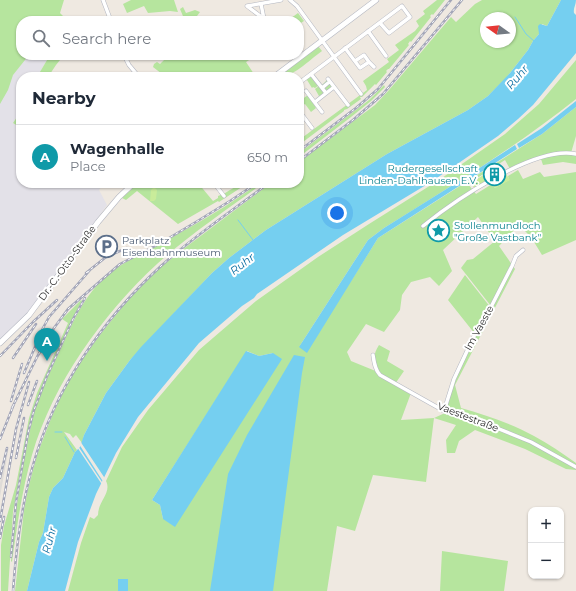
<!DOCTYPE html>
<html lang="en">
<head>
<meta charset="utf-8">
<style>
  body { margin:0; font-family:Montserrat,sans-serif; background:#f2f2f3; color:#1f2937 }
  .controls { position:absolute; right:12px; bottom:12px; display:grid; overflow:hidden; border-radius:8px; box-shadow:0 1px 3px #0004 }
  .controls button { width:36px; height:36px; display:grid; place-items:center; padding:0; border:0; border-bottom:1px solid #e0e1e3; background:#fff; color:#1f2937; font:20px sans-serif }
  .compass { position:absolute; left:480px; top:12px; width:36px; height:36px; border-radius:50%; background:#fff; box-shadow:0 1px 3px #0004; rotate:285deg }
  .you { position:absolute; left:337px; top:213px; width:14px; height:14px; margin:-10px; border:3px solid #fff; border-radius:50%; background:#1a73e8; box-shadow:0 0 0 6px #1a73e833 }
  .badge { display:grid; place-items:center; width:26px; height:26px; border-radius:50%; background:#4264fb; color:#fff; font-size:13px; font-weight:700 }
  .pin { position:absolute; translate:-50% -33px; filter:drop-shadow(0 1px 2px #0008) }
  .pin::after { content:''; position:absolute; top:21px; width:14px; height:12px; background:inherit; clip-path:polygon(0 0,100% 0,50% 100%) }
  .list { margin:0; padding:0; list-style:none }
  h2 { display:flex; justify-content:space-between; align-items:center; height:52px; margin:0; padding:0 16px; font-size:17px }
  h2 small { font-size:13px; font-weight:400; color:#747a83 }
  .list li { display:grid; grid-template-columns:26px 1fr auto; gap:12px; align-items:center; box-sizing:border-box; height:64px; padding:0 16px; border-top:1px solid #e0e1e3 }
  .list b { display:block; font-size:15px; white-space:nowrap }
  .list p { margin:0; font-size:13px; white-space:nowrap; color:#747a83 }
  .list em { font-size:13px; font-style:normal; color:#747a83 }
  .icon { flex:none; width:22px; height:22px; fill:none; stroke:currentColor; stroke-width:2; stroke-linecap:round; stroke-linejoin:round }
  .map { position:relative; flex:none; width:576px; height:591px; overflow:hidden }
  .search { position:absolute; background:#fff; box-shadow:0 1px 3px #0004; left:16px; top:16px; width:288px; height:44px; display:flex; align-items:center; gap:10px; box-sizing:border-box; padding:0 14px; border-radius:16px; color:#747a83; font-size:15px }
  .panel { position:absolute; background:#fff; box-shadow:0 1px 3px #0004; left:16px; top:72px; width:288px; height:116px; border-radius:16px }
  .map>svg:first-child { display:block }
  .industrial { fill:#e3e1e8 }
  .green { fill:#b6e59e; fill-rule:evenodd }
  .pitch { fill:#c9ec9a }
  .plaza { fill:#dfdcd8 }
  .water { fill:#75cff0 }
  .pier { fill:#efe9e1 }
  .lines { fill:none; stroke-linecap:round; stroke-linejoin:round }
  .stream { stroke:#75cff0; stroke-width:1 }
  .street-casing { stroke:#b4b7c1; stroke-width:4.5 }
  .secondary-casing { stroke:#b4b7c1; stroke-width:6 }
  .street { stroke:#fff; stroke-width:3.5 }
  .secondary { stroke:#fff; stroke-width:5 }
  .rail-casing { stroke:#a3a6b8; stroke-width:2.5 }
  .rail { stroke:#fff; stroke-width:1; stroke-dasharray:3; stroke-linecap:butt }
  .labels { text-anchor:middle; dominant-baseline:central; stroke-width:4; stroke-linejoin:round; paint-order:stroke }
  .culture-label { font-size:10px; fill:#0d838f; stroke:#fff; text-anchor:end }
  .service-label { font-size:10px; fill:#4e5e75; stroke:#fff; text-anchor:start }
  .street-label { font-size:10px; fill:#2e2e2e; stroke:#fff }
  .water-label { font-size:11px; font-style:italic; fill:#0d6fa3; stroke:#fff }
</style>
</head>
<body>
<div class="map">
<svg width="576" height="591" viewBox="0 0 576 591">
  <rect width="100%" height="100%" fill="#efe9e1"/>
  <path class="industrial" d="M 28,55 L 50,55 L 37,77 L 21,77 L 21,111 L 13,123 L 21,128 L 21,183 L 100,183 L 103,185 L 99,190 L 107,205 L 36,304 L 28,314 L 0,341 L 0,92 Z"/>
  <path class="green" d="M 0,0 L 64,0 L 60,13 L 68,21 L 21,21 L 21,55 L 29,55 L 13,75 L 8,90 L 0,104 Z
    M 131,0 L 174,0 L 178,12 L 170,11 L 148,13 L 144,6 L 127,13 L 123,4 Z
    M 437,0 L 445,0 L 433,15 L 432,14 L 430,16 L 431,17 L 411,42 L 410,41 L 408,44 L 409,45 L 389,69 L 388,69 L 386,71 L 387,72 L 376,85 L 375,84 L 362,97 L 360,97 L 361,99 L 347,109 L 344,110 L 344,111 L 299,145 L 299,140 L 367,90 L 366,86 L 363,81 L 389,62 L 387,59 L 399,50 L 395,45 L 415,31 L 419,26 L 416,21 L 425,14 L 423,11 Z
    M 482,0 L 561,0 L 547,26 L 542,24 L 539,34 L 533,41 L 528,50 L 506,78 L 488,96 L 468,110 L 387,154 L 266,230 L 229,258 L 212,273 L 130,360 L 106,393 L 84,435 L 82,443 L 76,435 L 73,438 L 70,434 L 64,432 L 77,450 L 75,452 L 63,478 L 53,488 L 49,497 L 43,533 L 39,542 L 27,591 L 15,591 L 24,510 L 28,489 L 37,455 L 52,416 L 64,390 L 79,364 L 99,336 L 123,306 L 141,286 L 161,267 L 182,250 L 271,183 L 299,183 L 299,162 L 375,105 L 389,90 L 451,17 L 456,22 L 475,4 ZM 486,18 L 510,18 L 510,42 L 486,42 Z
    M 183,7 L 186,13 L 195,10 L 200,12 L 197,16 L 190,19 L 191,21 L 185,21 L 180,9 Z
    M 298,13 L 304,21 L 299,24 L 299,21 L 287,21 Z
    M 318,46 L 322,51 C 308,61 294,77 277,77 Z
    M 50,55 L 64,55 L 56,65 L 48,77 L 37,77 Z
    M 167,55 L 257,55 L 246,62 L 256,77 L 166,77 L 153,67 L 154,64 L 157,62 L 160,64 L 166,58 Z
    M 576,60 L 576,99 C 516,147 450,187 384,228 L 368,240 L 299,347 L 351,281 L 378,238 L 542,134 L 576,107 L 576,136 L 571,153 L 576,155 L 576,164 L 563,162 L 543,165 L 541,159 L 510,169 L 505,160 L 468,184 L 476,194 L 492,184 L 495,188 L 509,180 L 508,176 L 518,170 L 523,179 L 540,172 L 544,177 L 576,172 L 576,240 L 542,255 L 531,237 L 519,225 L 499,246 L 515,269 L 455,385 L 461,408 C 485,415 511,423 534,436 C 549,444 562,453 576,463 L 576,470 L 566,469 L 525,449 L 475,430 L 459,441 L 455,453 L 447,453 L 446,440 L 456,425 L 434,418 L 426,482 L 373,475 L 355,531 L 337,526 L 327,591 L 68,591 L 81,543 L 90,517 L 94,519 L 98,515 C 98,501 112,493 106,481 L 122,447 L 148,410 L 199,350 L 256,301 L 318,257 L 369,224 L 439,180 L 505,134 L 539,104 ZM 478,217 L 495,241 L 473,259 L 467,260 L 461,268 L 491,306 L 454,379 L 445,413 L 434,418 L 401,420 L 411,393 L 395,384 L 404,371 L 387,361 L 390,351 L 379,345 C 372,356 374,361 380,372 L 378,372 L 351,361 L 347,352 L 366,324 L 384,332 L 400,310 L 402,295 L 411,282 L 430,277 L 439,286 L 452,271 L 443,250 ZM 247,351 L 259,356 L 273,353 L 163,519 L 160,505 L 152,500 Z
    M 310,76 L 318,86 L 315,88 L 313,87 L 312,88 L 307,80 L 305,81 L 305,80 Z
    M 328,79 L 332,86 L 321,96 L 319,96 L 315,89 L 319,86 L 322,90 L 320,87 Z
    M 384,85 L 385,87 L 371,101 L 351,117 L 299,157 L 299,153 L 369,100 Z
    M 308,95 L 316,108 L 311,112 L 305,104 L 303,105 L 301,100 Z
    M 21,111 L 21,128 L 13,123 Z
    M 138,183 L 198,183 L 213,201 L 218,198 L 218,196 C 229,193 236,183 248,183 L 219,202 L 218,201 L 178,224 L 137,191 L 126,200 L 122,198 Z
    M 259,183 L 263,183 C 228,209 190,234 157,264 C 103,314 53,383 32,455 C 22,490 17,526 12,562 L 11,561 C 13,525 19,491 25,456 C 29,438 31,420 37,403 C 44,383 54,363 63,344 C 75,317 87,291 111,272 C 130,258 151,249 171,238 C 201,221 231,204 259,183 Z
    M 465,275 L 491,308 L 475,334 L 448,300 Z
    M 81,300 L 82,301 L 73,318 L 46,376 L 31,419 L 13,512 L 8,591 L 1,591 L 1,545 L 4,526 L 16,485 L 29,418 L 37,393 L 68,323 L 62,319 Z
    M 442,551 L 508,561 L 504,591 L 440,591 Z"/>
  <path class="pitch" d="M 485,174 L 489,180 L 475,189 L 471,183 Z
    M 506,174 L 510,180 L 495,188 L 491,182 Z
    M 154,187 L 157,190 L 156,199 L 154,201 L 150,201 L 151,190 Z"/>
  <path class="plaza" d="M 9,446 L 0,497 L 0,500 L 0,483 L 6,454 Z"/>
  <path class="water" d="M 561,0 L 576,0 C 576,5 573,8 574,13 L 576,15 L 576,53 L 533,105 L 518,119 L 498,136 L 431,182 L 343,235 L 257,294 L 254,298 L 242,306 L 199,343 L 138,417 L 116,453 L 96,494 L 78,542 L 65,591 L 27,591 L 39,542 L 43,533 L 49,497 L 53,488 L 63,478 L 75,452 L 80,447 L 84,435 L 106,393 L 130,360 L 141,347 L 212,273 L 229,258 L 266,230 L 387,154 L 468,110 L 488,96 L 510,73 L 528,50 L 533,41 L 539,34 L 538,26 L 540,24 L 547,26 Z
    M 576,101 L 576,107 L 542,134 L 519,148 L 517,144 L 542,128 Z
    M 515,145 L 517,149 L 378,238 L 307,353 L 299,347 L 368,240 L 384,228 L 464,178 Z
    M 246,351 L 259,356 L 273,353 L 282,359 L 175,527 L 163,519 L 160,505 L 152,500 Z
    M 294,355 L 305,357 L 302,373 L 273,591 L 210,591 L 228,474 L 247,435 Z
    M 118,579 L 128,579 L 128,591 L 118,591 Z"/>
  <path class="pier" d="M 80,441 L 106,480 L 104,483 L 79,444 Z
    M 78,446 L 104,485 L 103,486 L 77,447 Z"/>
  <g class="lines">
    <path class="stream" d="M 515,17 L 526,34 L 534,41
      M 238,220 L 253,240
      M 55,432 L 62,432
      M 65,437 L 74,452"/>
    <defs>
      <path id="street" d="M 103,0 L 111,21
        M 290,0 L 297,6 L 361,94
        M 261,4 L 264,19 L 247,6 L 281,0
        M 368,31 L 386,56
        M 345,48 L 360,68 L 369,62 L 374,67
        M 124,55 L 129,65 L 139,77
        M 355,61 L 364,55 L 369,62
        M 311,74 L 326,93
        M 328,79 L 348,105
        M 299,83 L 402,6 L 410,17 L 389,33 L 380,23
        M 322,88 L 328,83
        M 306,91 L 322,112
        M 315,102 L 334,87
        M 299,113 L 300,112 L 312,128
        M 214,183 L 224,196
        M 423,226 C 454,201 535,145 576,154
        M 373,355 C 374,362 375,370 380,375 L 444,411 L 477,420 L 531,442 L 576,467
        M 444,411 L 454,379 L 475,334 L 490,309 L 512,266 L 516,256 L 523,250"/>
      <path id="secondary" d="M 274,77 L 376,0
        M 0,343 L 29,315 L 98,222 L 119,197 L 134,183"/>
    </defs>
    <use href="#street" class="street-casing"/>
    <use href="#secondary" class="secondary-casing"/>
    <use href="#street" class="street"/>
    <use href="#secondary" class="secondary"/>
    <defs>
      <path id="rail" d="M 299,151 L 356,108 L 378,89 L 451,0
        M 299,161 L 353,120 L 383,94 L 462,0
        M 86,273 L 106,257 L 127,248
        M 0,356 L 33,322 L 57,300
        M 13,358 L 36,324
        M 24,373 L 43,328 L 49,317 L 90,270
        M 11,401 L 22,364
        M 28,405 L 37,381
        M 12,408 L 37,357 L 54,328 L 68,309 L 120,264 L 159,244 L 196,222 L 230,201 L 257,183
        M 0,439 L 14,404
        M 16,458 L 24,418
        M 0,478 L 7,448
        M 0,521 L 16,429 L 29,382
        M 0,538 L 4,517
        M 11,557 L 16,502 L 28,433 L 34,410 L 47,376 L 73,319 L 85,298
        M 13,591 C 16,549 21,506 33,465 C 55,388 102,320 161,266 C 194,236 233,210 269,183"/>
    </defs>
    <use href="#rail" class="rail-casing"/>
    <use href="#rail" class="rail"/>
  </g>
  <defs>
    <symbol id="building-ring" viewBox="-11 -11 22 22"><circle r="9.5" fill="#fff" stroke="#0f9aa8" stroke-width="1.5"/><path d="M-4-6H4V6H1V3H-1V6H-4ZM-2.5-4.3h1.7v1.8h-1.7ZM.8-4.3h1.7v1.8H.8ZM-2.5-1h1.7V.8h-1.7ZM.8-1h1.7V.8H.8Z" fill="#0f9aa8"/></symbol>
    <symbol id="sight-ring" viewBox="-11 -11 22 22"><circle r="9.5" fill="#fff" stroke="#0f9aa8" stroke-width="1.5"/><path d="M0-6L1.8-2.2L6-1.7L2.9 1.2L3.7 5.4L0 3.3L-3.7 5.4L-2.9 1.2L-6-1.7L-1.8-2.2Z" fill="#0f9aa8"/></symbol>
    <symbol id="parking-ring" viewBox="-11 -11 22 22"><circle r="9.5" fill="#fff" stroke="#5c6f8a" stroke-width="1.5"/><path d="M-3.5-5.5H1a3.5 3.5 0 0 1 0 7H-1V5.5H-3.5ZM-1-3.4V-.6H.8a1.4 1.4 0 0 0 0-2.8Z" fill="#5c6f8a"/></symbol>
  </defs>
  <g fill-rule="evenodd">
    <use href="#building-ring" x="482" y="162" width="25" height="25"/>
    <use href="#sight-ring" x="426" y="218" width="25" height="25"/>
    <use href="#parking-ring" x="94" y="234" width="25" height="25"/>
  </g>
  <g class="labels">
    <g class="culture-label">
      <text x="478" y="168">Rudergesellschaft<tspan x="478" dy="12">Linden-Dahlhausen E.V.</tspan></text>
      <text x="454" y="225" text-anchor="start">Stollenmundloch<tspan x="454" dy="12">"Große Vastbank"</tspan></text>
    </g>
    <g class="service-label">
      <text x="122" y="240">Parkplatz<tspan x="122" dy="12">Eisenbahnmuseum</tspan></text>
    </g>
    <g class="street-label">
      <text transform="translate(67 263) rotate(-54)">Dr.-C.-Otto-Straße</text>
      <text transform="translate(479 328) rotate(-61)">Im Vaeste</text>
      <text transform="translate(468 417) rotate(21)">Vaestestraße</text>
    </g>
    <g class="water-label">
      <text transform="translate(517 77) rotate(-50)">Ruhr</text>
      <text transform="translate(242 264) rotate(-38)">Ruhr</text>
      <text transform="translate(49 540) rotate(-75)">Ruhr</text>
    </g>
  </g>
</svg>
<div class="controls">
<button>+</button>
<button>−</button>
</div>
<svg class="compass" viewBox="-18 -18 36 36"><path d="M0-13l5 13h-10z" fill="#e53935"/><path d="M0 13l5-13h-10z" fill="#747a83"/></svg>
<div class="you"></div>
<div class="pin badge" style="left:47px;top:361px;background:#0f9aa8">A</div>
<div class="search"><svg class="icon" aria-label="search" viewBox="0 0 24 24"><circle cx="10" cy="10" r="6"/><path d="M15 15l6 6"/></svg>Search here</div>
<section class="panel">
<h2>Nearby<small></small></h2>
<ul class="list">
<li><span class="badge" style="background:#0f9aa8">A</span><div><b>Wagenhalle</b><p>Place</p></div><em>650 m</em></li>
</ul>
</section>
</div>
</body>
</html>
